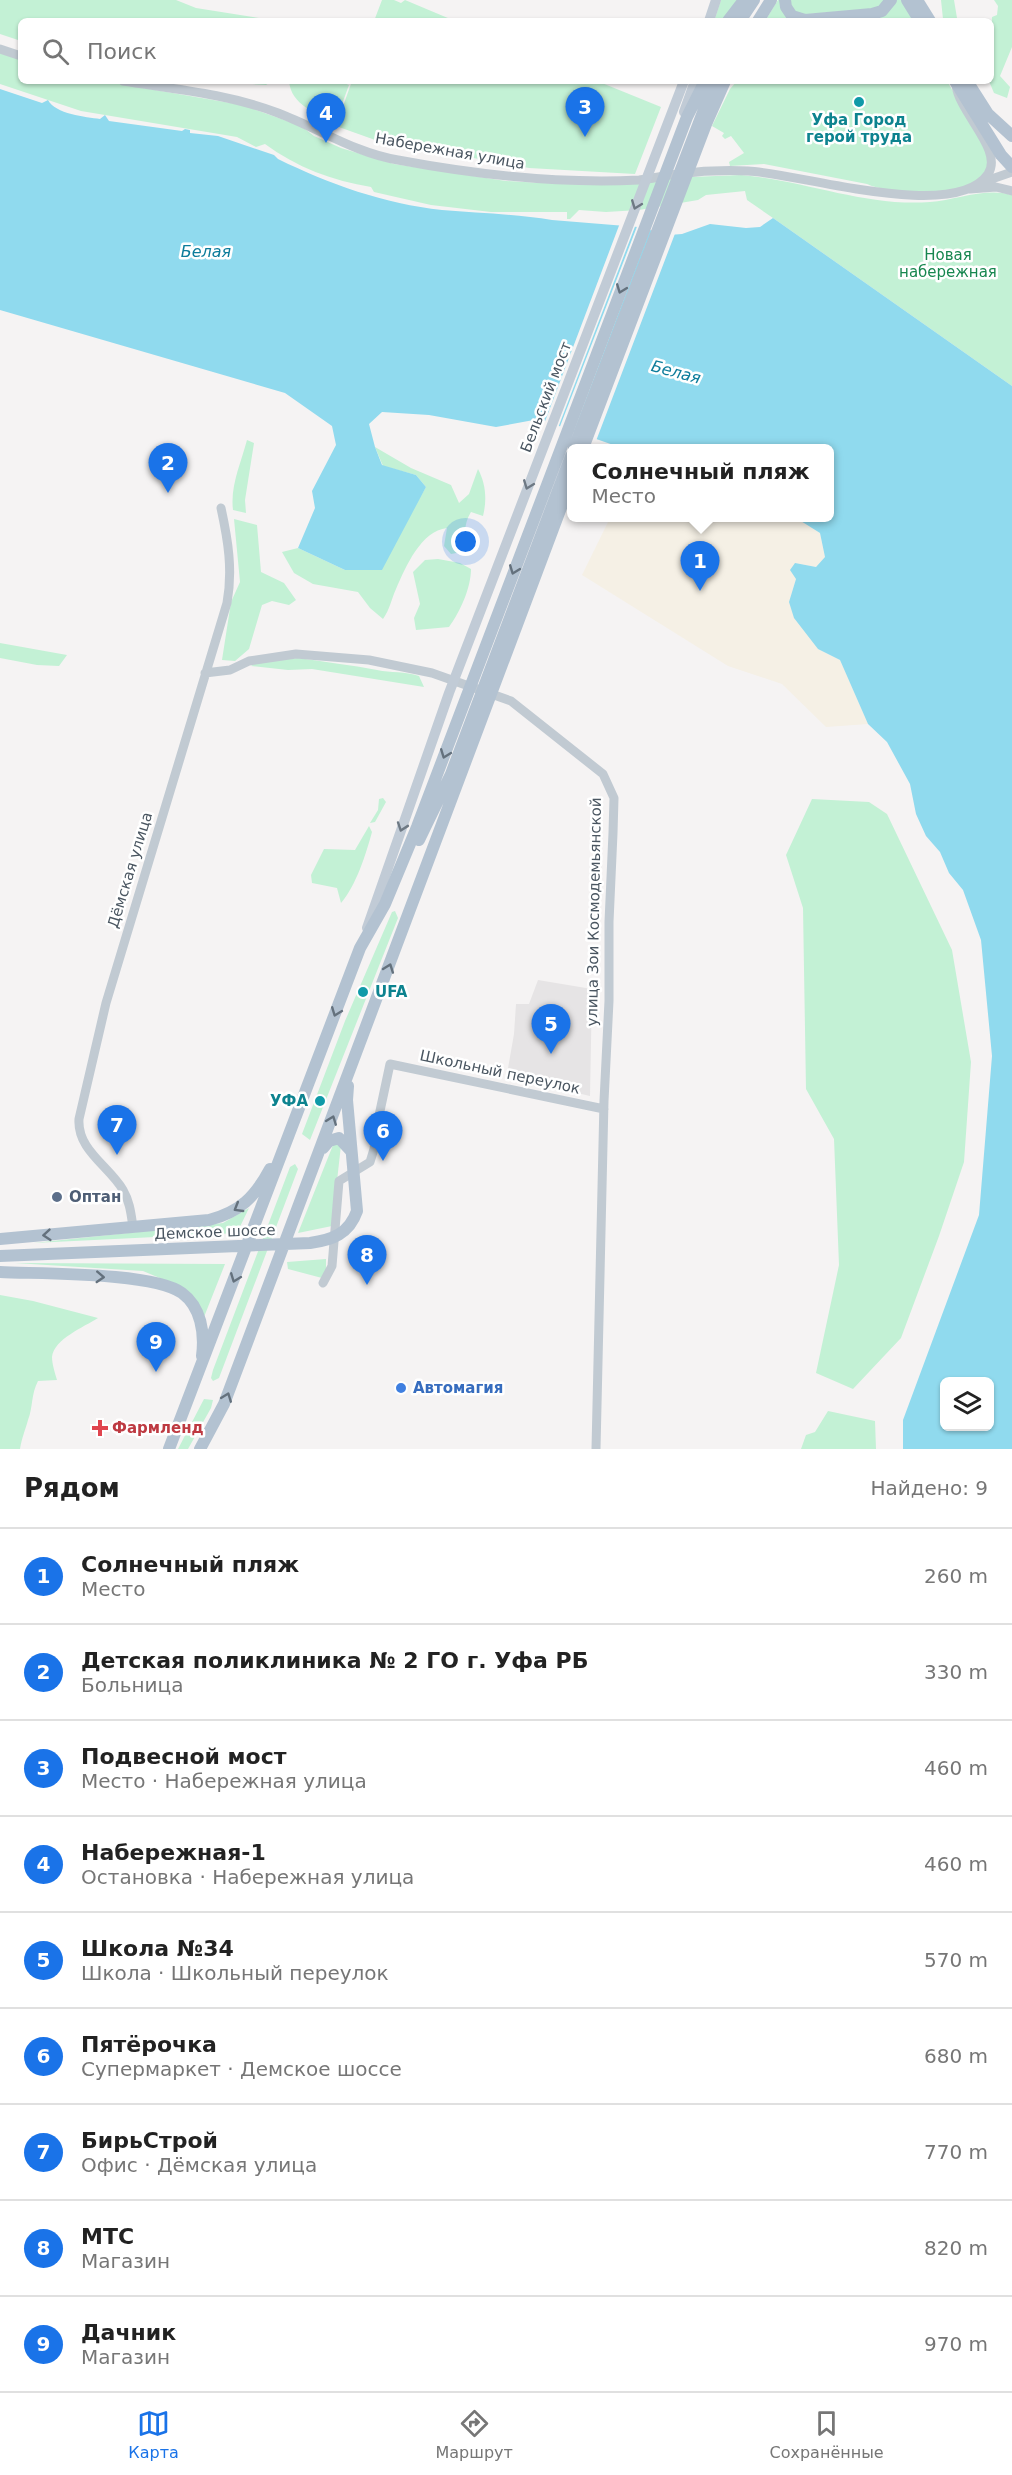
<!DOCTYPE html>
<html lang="ru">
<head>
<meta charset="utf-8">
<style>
  body { margin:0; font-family:"DejaVu Sans",sans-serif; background:#f2f2f2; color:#222 }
  .controls { position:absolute; right:18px; bottom:18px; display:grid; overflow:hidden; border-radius:9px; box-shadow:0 2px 4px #0004 }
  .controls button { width:54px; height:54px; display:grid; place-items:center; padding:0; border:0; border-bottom:2px solid #e0e0e0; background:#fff; color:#222; font:30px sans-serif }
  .you { position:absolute; left:466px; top:542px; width:21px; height:21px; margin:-15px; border:4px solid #fff; border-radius:50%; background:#1a73e8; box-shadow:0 0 0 9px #1a73e833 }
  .badge { display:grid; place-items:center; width:39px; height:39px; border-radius:50%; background:#1a73e8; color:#fff; font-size:20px; font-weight:700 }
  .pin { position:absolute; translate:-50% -50px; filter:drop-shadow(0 2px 3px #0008) }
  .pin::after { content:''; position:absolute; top:32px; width:21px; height:18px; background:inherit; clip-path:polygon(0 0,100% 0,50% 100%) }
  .popup { position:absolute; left:567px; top:444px; width:267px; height:78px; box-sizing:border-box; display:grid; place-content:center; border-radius:9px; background:#fff; filter:drop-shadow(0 2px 4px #0005); font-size:20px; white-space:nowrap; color:#767676 }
  .popup b { font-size:22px; color:#222 }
  .popup::after { content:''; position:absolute; left:50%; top:100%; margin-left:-12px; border:12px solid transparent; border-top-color:#fff }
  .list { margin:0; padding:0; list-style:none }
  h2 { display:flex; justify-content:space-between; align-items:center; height:78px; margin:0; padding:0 24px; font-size:26px }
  h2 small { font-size:20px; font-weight:400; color:#767676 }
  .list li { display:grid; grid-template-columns:39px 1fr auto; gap:18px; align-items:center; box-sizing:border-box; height:96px; padding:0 24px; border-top:2px solid #e0e0e0 }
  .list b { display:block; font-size:22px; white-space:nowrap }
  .list p { margin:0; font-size:20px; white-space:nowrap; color:#767676 }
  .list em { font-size:20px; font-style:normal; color:#767676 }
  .icon { flex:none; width:33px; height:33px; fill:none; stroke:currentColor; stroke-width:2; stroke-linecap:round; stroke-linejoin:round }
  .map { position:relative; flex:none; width:1012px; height:1449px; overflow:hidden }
  .search { position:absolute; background:#fff; box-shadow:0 2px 4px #0004; left:18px; right:18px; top:18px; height:66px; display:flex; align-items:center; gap:15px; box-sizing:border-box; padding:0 21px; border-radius:9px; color:#767676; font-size:22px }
  .sheet { height:942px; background:#fff }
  nav { display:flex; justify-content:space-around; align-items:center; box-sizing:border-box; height:84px; border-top:2px solid #e0e0e0; background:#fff; font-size:16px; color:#767676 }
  nav a { display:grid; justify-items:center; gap:3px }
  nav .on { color:#1a73e8 }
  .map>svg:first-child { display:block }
  .education { fill:#e6e4e5 }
  .green { fill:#c3f1d5 }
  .sand { fill:#f5f0e5 }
  .water { fill:#90daee; fill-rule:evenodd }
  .pier { fill:#f5f3f3 }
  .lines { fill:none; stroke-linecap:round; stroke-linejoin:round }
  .tertiary { stroke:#c1cad2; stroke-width:9 }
  .secondary { stroke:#c1cbd6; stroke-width:10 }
  .primary { stroke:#b3c2d1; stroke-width:12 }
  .oneway { stroke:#6e7984 }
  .oneway2 { stroke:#64717d }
  .culture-dot { fill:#0f9aa8; stroke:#fff; stroke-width:2 }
  .service-dot { fill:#5c6f8a; stroke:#fff; stroke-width:2 }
  .shop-dot { fill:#3f7fe0; stroke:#fff; stroke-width:2 }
  .health-dot { fill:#e0444e; stroke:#fff; stroke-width:2 }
  .labels { text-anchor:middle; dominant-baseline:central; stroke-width:5; stroke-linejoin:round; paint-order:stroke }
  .culture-label { font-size:15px; font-weight:bold; fill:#0d838f; stroke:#fff }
  .street-label { font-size:15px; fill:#4a5661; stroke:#fff }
  .park-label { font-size:15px; fill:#17864f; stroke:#fff }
  .service-label { font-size:15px; font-weight:bold; fill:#4e5e75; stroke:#fff; text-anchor:start }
  .shop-label { font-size:15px; font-weight:bold; fill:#366cbe; stroke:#fff; text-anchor:start }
  .health-label { font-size:15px; font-weight:bold; fill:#be3a42; stroke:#fff; text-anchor:start }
  .water-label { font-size:16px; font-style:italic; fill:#0c7c9b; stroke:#fff }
</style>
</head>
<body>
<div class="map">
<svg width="1012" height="1449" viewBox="0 0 1012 1449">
  <rect width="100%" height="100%" fill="#f5f3f3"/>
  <path class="education" d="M 538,980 L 592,989 L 590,1096 L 509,1077 L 507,1074 L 514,1034 L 516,1004 L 529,1004 Z"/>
  <path class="green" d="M 0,0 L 176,0 L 196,8 L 278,21 L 21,21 L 21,41 L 0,34 Z
    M 382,0 L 394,0 L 401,3 L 405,0 L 455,21 L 374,21 Z
    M 721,0 L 738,0 L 722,21 L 714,21 Z
    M 778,0 L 781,0 L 793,21 L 765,21 Z
    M 787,0 L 887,0 L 880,8 L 798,15 Z
    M 895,0 L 903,0 L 915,21 L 870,19 Z
    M 941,0 L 954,0 L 957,18 L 943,19 Z
    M 994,0 L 1012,0 L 1012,47 L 1000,76 L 1010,87 L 1007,98 L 994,93 L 989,81 L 992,17 L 997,15 L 998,6 Z
    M 0,52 L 21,60 L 21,81 L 103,81 L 242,105 L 301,126 L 314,136 L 341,148 L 394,164 L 506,181 L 541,183 L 741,175 C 804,180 866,207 930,202 C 956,200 986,187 1012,195 L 1012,386 L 773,218 L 747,200 L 745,191 L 706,195 L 698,200 L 639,210 L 606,212 L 579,210 L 570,219 L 567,219 L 567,212 L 491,212 L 431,205 L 374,192 L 371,187 C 333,181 296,167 265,144 L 256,147 L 237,137 L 81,111 L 0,84 Z
    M 210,81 L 272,81 L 266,85 Z
    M 289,81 L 339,81 L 349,85 L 335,123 C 316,113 291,105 289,81 Z
    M 352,81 L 597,81 L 661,107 L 635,174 L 529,168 L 378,141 L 336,126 Z
    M 737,81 L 947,81 L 987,149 L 988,168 C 984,172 980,179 975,182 C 951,196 891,195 867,184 L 764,164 L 730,166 L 729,162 L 744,153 L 731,136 L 725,139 L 722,136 L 724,133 L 712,126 L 730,89 Z
    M 247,440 L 254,443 L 245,500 L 246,513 L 233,510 C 230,486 241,463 247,440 Z
    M 375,447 L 411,468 L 451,485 L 459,503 L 469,494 L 478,469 C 486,484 487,500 483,516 L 471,512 C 463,525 465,536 467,551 L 451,554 L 444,546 L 447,528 C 421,531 406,566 396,589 C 391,600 390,609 383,619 L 370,608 L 358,592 L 313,584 L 294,573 L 282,552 L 298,548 L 345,570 L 405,523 L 426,487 L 416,475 L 383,466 Z
    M 234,519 L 257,525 L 261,572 L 284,583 L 296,600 L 289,605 L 272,601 L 262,605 L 249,649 L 235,661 L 222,660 L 231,602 L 240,582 Z
    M 438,559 L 460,563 L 471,569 C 471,588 460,612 449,627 L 416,630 L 414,618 L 420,604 L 413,572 L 425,560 Z
    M 0,643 L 67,655 L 59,666 L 37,665 L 0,658 Z
    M 298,658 C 325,662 351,665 377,670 C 391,673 405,671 419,676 L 424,687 L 312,669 L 288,670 L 251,666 L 258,662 Z
    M 383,798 L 386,802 L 375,822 L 370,823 L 378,810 L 379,799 Z
    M 812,799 L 869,802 L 887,814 L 952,950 L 971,1062 L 964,1162 L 939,1236 L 901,1338 L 853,1389 L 816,1373 L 839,1265 L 834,1139 L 806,1089 L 803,908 L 786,855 Z
    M 369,826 L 372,832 C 366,854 356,886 341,903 L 337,888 L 312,883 L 311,875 L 324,849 L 355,850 Z
    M 395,911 L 398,918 L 310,1140 L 302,1134 L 345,1021 L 392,912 Z
    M 333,1145 L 341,1145 L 332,1226 L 298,1233 Z
    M 295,1164 L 298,1169 L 219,1378 L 213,1381 L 211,1378 L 213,1370 L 290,1167 Z
    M 249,1208 L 237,1233 L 33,1243 L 223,1223 Z
    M 326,1259 L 326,1270 L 322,1278 L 288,1269 L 287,1262 Z
    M 15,1263 L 225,1264 L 204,1317 L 186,1289 L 143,1271 Z
    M 0,1295 L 33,1301 L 98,1318 C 84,1327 54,1339 52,1357 C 52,1364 55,1373 57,1380 L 38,1381 C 31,1394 33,1407 28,1420 C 25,1431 22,1437 20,1449 L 0,1449 Z
    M 204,1399 L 213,1400 L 211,1408 L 188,1449 L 178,1449 Z
    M 828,1411 L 875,1421 L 876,1449 L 801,1449 L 806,1435 L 815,1432 Z"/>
  <path class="sand" d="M 610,518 L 796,518 L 820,533 L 825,557 L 816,567 L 795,563 L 796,579 L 789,602 L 818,649 L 840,660 L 868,724 L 826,727 L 782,684 L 728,666 L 582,575 Z"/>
  <path class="water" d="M 0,89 L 42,103 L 48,100 C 55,114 86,117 100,119 L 105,115 L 109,121 L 182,131 L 185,129 L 190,130 L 190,133 L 218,136 L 274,155 L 278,159 C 329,184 385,204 442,210 C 478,213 516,214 552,220 L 638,227 L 669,235 L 682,234 L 710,224 L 746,228 L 760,227 L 773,218 L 1012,386 L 1012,1449 L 903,1449 L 903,1420 L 979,1215 L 992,1056 L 981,940 L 963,890 L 949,873 L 940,852 L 926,836 L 916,814 L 910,784 L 887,742 L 868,724 L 840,660 L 818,649 L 794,618 L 789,602 L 796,579 L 790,570 L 795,563 L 816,567 L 825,557 L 820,533 L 796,518 L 829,518 L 829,448 L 622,448 L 539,419 L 496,427 L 429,415 L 382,412 L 369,424 L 375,447 L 382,465 L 416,475 L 426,487 L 382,570 L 345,570 L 298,548 L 315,508 L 312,491 L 336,445 L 332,426 L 285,393 L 0,310 ZM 944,1382 L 990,1382 L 990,1426 L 944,1426 Z"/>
  <path class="pier" d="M 620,223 L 636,224 L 558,428 L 544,424 Z
    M 638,224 L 651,227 L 573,434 L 559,429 Z
    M 676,231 L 596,441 L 575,434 L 669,232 Z"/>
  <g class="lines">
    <path class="tertiary" d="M 0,49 L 21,56
      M 123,81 C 174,89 229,94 278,113 C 318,128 355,153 398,160 C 478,175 558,184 639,180 C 652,179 665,175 678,174 C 701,171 725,170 748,171 C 798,173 955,223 988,174 C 1004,150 959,113 956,85
      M 983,182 L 1012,172
      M 970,189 L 996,187 L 1012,191
      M 205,673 L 230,670 L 249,661 L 296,654 L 369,660 L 432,673 L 511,701 L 603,774 L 614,798 L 613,833 L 609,922 L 609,1001 L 604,1101 L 596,1449
      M 133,1227 C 131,1214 130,1202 123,1190 C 109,1166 77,1150 79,1119 L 106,1003 L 227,603 C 233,570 228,540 221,508
      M 323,1283 L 332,1266 L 339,1181 L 370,1162 L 374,1149 L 377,1125 L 390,1064 L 604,1109"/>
    <path class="secondary" d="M 709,21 L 716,0
      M 684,112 L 695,81
      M 367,928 L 449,693 L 684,81"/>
    <path class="primary" d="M 785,0 L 786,7 L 792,16 L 805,20 L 872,14 L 882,11 L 891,0
      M 907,0 L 920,21
      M 917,0 L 930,21
      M 728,21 L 744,0
      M 740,21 L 754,0
      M 758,21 L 771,0
      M 955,81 L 1001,155 L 1012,167
      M 967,81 L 988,114 L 1012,136
      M 574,448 L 715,81
      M 583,448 L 706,124 L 725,81
      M 419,840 L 451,774 L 571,456
      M 323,1148 L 329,1141 L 339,1138 L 351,1151
      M 0,1239 L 209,1220 C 240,1212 255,1197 270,1169
      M 0,1256 L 310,1243 C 332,1240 349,1234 357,1211 L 347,1100 L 348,1086
      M 0,1272 C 40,1274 153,1272 182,1293 C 201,1307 205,1333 202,1356
      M 169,1449 L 360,948 L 385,904 L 417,827 L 687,117 L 705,81
      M 200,1449 L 224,1404 L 571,481"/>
  </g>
  <defs><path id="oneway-chevron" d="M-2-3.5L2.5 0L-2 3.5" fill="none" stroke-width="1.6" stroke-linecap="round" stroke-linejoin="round" transform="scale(1.5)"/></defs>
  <g class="oneway">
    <use href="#oneway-chevron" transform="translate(636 205) rotate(111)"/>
    <use href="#oneway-chevron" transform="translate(528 485) rotate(111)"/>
    <use href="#oneway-chevron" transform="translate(402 827) rotate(109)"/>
  </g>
  <g class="oneway2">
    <use href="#oneway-chevron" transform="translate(621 289) rotate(111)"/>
    <use href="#oneway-chevron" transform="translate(514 570) rotate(111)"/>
    <use href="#oneway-chevron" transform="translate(445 754) rotate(111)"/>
    <use href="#oneway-chevron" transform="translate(389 968) rotate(-70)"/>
    <use href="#oneway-chevron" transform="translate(336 1012) rotate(111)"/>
    <use href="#oneway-chevron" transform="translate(332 1120) rotate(-69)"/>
    <use href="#oneway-chevron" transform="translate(238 1208) rotate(149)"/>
    <use href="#oneway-chevron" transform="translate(47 1235) rotate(175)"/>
    <use href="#oneway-chevron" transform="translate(100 1277) rotate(3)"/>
    <use href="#oneway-chevron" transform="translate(235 1278) rotate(111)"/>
    <use href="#oneway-chevron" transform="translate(227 1397) rotate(-69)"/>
  </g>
  <g class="culture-dot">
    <circle cx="859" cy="102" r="6"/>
    <circle cx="363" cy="992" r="6"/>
    <circle cx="320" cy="1101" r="6"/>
  </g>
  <circle class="service-dot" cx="57" cy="1197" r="6"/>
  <circle class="shop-dot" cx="401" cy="1388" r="6"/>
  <path class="health-dot" d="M97 1419h6v6h6v6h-6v6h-6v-6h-6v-6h6z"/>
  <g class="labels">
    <g class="culture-label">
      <text x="859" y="120">Уфа Город<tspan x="859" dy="17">герой труда</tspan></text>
      <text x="375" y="992" text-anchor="start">UFA</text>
      <text x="308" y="1101" text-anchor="end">УФА</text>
    </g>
    <g class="street-label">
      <text transform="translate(450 151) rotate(10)">Набережная улица</text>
      <text transform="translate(546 397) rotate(-69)">Бельский мост</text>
      <text transform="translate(130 870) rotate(-73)">Дёмская улица</text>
      <text transform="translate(594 912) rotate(-89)">улица Зои Космодемьянской</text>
      <text transform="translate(500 1072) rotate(12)">Школьный переулок</text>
      <text transform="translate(215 1232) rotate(-2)">Демское шоссе</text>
    </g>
    <g class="park-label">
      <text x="948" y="255">Новая<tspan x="948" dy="17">набережная</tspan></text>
    </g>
    <g class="service-label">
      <text x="69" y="1197">Оптан</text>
    </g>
    <g class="shop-label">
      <text x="413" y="1388">Автомагия</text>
    </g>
    <g class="health-label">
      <text x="112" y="1428">Фармленд</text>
    </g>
    <g class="water-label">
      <text x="206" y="251">Белая</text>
      <text transform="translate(676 372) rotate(15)">Белая</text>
    </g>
  </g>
</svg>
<div class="controls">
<button><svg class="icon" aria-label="layers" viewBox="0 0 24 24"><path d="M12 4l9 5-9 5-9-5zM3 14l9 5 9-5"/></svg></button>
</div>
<div class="you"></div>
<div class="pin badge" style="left:700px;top:591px">1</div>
<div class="popup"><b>Солнечный пляж</b>Место</div>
<div class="pin badge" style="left:168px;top:493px">2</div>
<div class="pin badge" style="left:585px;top:137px">3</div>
<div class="pin badge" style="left:326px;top:143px">4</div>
<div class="pin badge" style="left:551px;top:1054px">5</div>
<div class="pin badge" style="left:383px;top:1161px">6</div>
<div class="pin badge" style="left:117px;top:1155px">7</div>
<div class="pin badge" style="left:367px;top:1285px">8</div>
<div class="pin badge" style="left:156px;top:1372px">9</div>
<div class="search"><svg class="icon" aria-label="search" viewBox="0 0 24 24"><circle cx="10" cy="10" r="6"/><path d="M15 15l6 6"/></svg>Поиск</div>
</div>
<section class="sheet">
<h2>Рядом<small>Найдено: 9</small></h2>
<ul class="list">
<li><span class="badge">1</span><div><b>Солнечный пляж</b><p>Место</p></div><em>260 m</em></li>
<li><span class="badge">2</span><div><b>Детская поликлиника № 2 ГО г. Уфа РБ</b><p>Больница</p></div><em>330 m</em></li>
<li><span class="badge">3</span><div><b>Подвесной мост</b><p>Место · Набережная улица</p></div><em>460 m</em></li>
<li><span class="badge">4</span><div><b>Набережная-1</b><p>Остановка · Набережная улица</p></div><em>460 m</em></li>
<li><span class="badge">5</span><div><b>Школа №34</b><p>Школа · Школьный переулок</p></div><em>570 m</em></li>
<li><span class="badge">6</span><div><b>Пятёрочка</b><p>Супермаркет · Демское шоссе</p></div><em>680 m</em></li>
<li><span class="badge">7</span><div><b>БирьСтрой</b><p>Офис · Дёмская улица</p></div><em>770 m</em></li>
<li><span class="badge">8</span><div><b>МТС</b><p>Магазин</p></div><em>820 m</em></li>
<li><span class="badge">9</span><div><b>Дачник</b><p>Магазин</p></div><em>970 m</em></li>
</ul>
</section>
<nav>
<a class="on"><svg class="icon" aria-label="map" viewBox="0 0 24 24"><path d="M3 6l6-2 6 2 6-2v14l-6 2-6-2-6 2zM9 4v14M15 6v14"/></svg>Карта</a>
<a><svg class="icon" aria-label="directions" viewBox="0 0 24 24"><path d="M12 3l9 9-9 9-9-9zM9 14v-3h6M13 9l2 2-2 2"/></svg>Маршрут</a>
<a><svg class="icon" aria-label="saved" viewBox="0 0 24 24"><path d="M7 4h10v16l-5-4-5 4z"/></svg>Сохранённые</a>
</nav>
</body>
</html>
